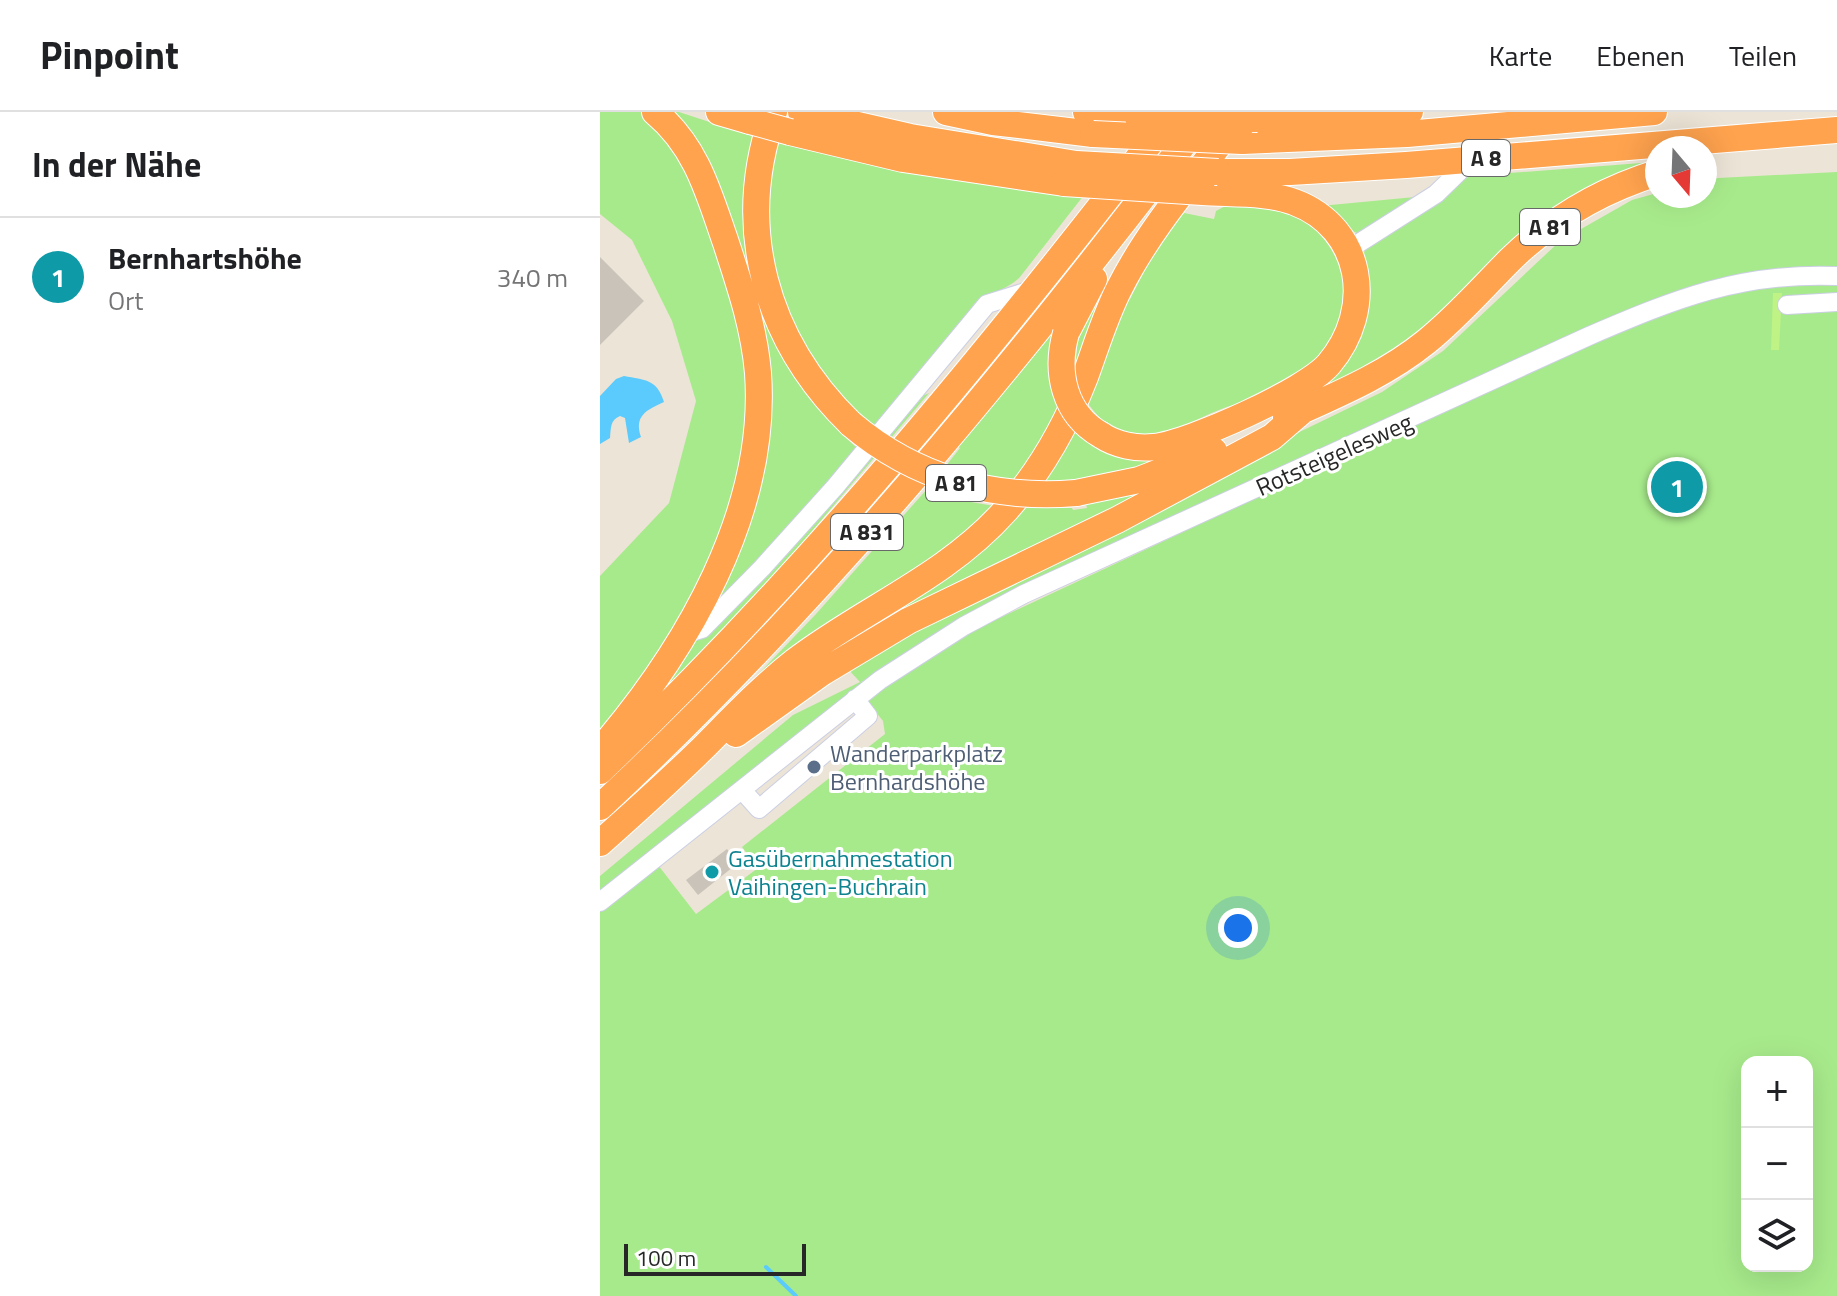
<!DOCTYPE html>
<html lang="de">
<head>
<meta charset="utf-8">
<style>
  body { margin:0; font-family:"Titillium Web",sans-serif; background:#f2f2f2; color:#202124 }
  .controls { position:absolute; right:24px; bottom:24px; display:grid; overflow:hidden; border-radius:16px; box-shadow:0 8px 32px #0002 }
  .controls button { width:72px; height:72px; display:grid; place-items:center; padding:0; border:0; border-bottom:2px solid #e0e0e0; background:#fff; color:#202124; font:40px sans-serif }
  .compass { position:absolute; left:1045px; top:24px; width:72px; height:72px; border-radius:50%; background:#fff; box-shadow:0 8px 32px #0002; rotate:161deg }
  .scale { position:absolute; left:24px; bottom:20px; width:182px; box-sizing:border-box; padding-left:8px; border:4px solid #272727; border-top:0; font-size:22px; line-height:28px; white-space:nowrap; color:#272727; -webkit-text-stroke:6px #fff; paint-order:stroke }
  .you { position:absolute; left:638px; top:816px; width:28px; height:28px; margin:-20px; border:6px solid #fff; border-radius:50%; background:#1a73e8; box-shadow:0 0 0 12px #1a73e833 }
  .badge { display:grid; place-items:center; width:52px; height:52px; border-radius:50%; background:#304dff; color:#fff; font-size:26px; font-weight:700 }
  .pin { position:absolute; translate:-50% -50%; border:4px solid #fff; box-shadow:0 2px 8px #0006 }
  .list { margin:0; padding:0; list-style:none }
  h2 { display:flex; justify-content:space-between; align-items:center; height:104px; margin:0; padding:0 32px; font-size:34px }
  h2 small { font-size:26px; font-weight:400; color:#757577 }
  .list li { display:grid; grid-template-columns:52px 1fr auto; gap:24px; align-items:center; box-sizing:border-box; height:120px; padding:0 32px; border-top:2px solid #e0e0e0 }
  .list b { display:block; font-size:30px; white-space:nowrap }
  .list p { margin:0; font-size:26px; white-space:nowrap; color:#757577 }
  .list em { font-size:26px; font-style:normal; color:#757577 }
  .icon { flex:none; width:44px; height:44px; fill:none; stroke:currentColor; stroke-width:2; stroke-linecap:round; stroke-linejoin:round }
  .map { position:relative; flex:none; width:1237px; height:1184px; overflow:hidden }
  header { display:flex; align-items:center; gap:48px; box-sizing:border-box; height:112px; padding:0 40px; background:#fff; border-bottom:2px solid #e0e0e0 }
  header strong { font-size:38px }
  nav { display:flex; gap:44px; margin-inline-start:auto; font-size:28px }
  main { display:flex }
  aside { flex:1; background:#fff }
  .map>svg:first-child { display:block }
  .green { fill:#a7ea8b; fill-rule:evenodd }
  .pitch { fill:#bff385 }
  .water { fill:#5bcafc }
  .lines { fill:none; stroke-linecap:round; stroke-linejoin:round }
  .stream { stroke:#5bcafc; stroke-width:4 }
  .building { fill:#cac3b9 }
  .minor-casing { stroke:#cbcfe3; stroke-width:20 }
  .highway-casing { stroke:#fff; stroke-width:28 }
  .minor { stroke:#fff; stroke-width:18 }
  .highway { stroke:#ffa34e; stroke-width:26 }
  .highway-bridge-casing { stroke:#fff; stroke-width:28; stroke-linecap:butt }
  .highway-bridge { stroke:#ffa34e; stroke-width:26 }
  .service-dot { fill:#5c6f8a; stroke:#fff; stroke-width:3 }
  .culture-dot { fill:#0f9aa8; stroke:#fff; stroke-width:3 }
  .labels { text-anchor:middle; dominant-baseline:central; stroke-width:6; stroke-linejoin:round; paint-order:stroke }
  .shield { fill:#fff; stroke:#686868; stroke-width:2 }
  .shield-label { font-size:22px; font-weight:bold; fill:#272727 }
  .street-label { font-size:24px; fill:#272727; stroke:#fff }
  .service-label { font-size:24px; fill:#4e5e75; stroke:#fff; text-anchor:start }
  .culture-label { font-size:24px; fill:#0d838f; stroke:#fff; text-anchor:start }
</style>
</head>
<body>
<header>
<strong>Pinpoint</strong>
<nav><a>Karte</a><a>Ebenen</a><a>Teilen</a></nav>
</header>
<main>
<aside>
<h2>In der Nähe<small></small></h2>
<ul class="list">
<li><span class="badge" style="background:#0f9aa8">1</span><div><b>Bernhartshöhe</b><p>Ort</p></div><em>340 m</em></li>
</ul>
</aside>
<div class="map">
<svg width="1237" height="1184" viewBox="0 0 1237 1184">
  <rect width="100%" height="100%" fill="#ece4d6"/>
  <path class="green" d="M 0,0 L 45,0 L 82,38 L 148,231 L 145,355 L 91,497 L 0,624 L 0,464 L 69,391 L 96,289 L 72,209 L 32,128 L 0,102 Z
    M 66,0 L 79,0 L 152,24 C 148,50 143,76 143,103 C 142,195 191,278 257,336 L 103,510 L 120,462 L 162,258 Z
    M 172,29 C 255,51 344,68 430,76 L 430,80 L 484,83 L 420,165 C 405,180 387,179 373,193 L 373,199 L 275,317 L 250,298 L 198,226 L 166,141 Z
    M 1054,50 L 799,239 L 697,291 L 515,364 L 437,372 L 470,317 L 495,335 L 498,332 L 520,341 L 720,270 L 765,138 L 849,77 L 870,64 Z
    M 1237,60 L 1237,1184 L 0,1184 L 0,764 L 193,603 L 260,570 L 247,556 L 662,338 L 782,280 L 843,239 L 960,129 L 1032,88 L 1057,81 L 1057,84 L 1105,84 L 1105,70 L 1118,66 ZM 784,326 L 348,530 L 270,581 L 261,570 L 380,501 ZM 257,576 L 283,609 L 285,622 L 142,735 L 158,756 L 96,802 L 51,744 ZM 1147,950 L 1207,950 L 1207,1154 L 1147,1154 Z
    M 815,85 L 759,122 L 744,115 L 720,94 Z
    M 629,92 C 653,95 678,95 700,107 C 750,135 760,207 717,247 C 695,267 661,285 633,293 C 596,304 560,335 518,318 C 504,313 493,299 484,286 L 520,188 L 530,187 L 544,160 L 538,151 L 579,100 L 614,107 L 616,99 Z
    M 502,183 L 475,258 L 478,224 Z
    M 461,209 L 462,299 L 420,371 L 345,355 L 360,336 L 358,335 Z
    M 329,281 L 190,445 L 113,529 L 47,594 L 80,538 L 110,520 L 316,287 Z
    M 571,369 L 194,559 L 417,396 L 472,396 L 473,398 L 487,396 L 486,392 L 534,382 Z
    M 328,376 L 371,390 L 400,395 L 97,626 L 216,502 Z"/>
  <path class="pitch" d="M 1173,181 L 1182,181 L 1179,238 L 1171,238 Z"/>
  <path class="water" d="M 24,264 C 45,268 57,267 64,290 C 46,298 34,304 41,325 L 29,331 L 25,306 L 20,304 C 10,308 11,316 10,326 L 0,332 L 0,284 L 16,267 Z"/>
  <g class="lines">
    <path class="stream" d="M 166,1155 L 196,1184"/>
  </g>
  <path class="building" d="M 0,145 L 44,189 L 0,233 Z
    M 127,737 L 138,751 L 98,783 L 86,768 Z"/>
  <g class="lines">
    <defs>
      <path id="minor" d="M 748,138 L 836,82 L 871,48
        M 1187,193 L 1237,190
        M 82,523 L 102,517 L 162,456 L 235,375 L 387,192 L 435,177
        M 142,678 L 159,697 L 268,604 L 255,587
        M 0,790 L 280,568 L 364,514 L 424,482 L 989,224 C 1075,187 1141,160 1237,164"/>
      <path id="highway" d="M 119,0 L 150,9
        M 174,0 C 133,115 165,228 251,312
        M 201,0 L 310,25 L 476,52
        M 346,0 L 393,10 L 493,22
        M 486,0 L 537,3
        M 658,7 L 738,5 L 810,0
        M 190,20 L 303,47 L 464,71
        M 642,29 L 807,22 L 1054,0
        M 618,60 L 690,60 L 806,53 L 1237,18
        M 466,221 L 494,167
        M 686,306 C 734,284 784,264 826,230 C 857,205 882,176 910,148 C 951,108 1002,78 1057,61
        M 501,323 C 516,333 536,337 554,335 C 590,331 706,279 729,252 C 775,198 764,116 694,90 C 669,80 630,82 603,80
        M 476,381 L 539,368 L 614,339
        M 136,622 L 223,560 L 308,509 L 517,408 L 672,325 L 701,300
        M 0,638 C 87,537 168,399 158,261 C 154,215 140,174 126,131 C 109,82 97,35 55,0
        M 0,659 C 209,460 391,237 567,9
        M 0,695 C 222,489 415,253 598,13
        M 0,731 C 35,700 69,669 102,637 C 132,607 161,576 194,550 C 263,497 345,466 405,399 C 440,360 466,314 485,265 C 496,235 505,204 520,175 C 550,116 595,65 635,12"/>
    </defs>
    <use href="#minor" class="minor-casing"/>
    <use href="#highway" class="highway-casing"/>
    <use href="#minor" class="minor"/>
    <use href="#highway" class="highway"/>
    <defs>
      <path id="highway-bridge" d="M 537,3 L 658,7
        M 150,9 L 190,20
        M 493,22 L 642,29
        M 476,52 L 618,60
        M 464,71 L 603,80
        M 466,221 C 455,260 464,302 501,323
        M 251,312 C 315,366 393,388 476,381"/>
    </defs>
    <use href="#highway-bridge" class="highway-bridge-casing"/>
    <use href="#highway-bridge" class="highway-bridge"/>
  </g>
  <circle class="service-dot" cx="214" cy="655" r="8"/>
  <circle class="culture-dot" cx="112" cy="760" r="8"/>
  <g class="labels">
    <g class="shield">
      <rect x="862" y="28" width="48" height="36" rx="6"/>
      <rect x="920" y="97" width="60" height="36" rx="6"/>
      <rect x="326" y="353" width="60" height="36" rx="6"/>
      <rect x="231" y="402" width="72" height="36" rx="6"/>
    </g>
    <g class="shield-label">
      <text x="886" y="46">A 8</text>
      <text x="950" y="115">A 81</text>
      <text x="356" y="371">A 81</text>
      <text x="267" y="420">A 831</text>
    </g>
    <g class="street-label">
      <text transform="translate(734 342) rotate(-24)">Rotsteigelesweg</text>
    </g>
    <g class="service-label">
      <text x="230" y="641">Wanderparkplatz<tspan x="230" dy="28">Bernhardshöhe</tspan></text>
    </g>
    <g class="culture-label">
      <text x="128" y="746">Gasübernahmestation<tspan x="128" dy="28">Vaihingen-Buchrain</tspan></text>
    </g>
  </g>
</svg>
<div class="controls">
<button>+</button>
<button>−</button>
<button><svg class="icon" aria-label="layers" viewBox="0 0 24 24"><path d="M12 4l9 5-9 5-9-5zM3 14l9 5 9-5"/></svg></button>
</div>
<svg class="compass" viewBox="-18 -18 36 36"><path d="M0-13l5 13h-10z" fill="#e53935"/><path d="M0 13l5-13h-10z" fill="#757577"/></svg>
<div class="scale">100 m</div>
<div class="you"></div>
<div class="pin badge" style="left:1077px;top:375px;background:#0f9aa8">1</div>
</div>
</main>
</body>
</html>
